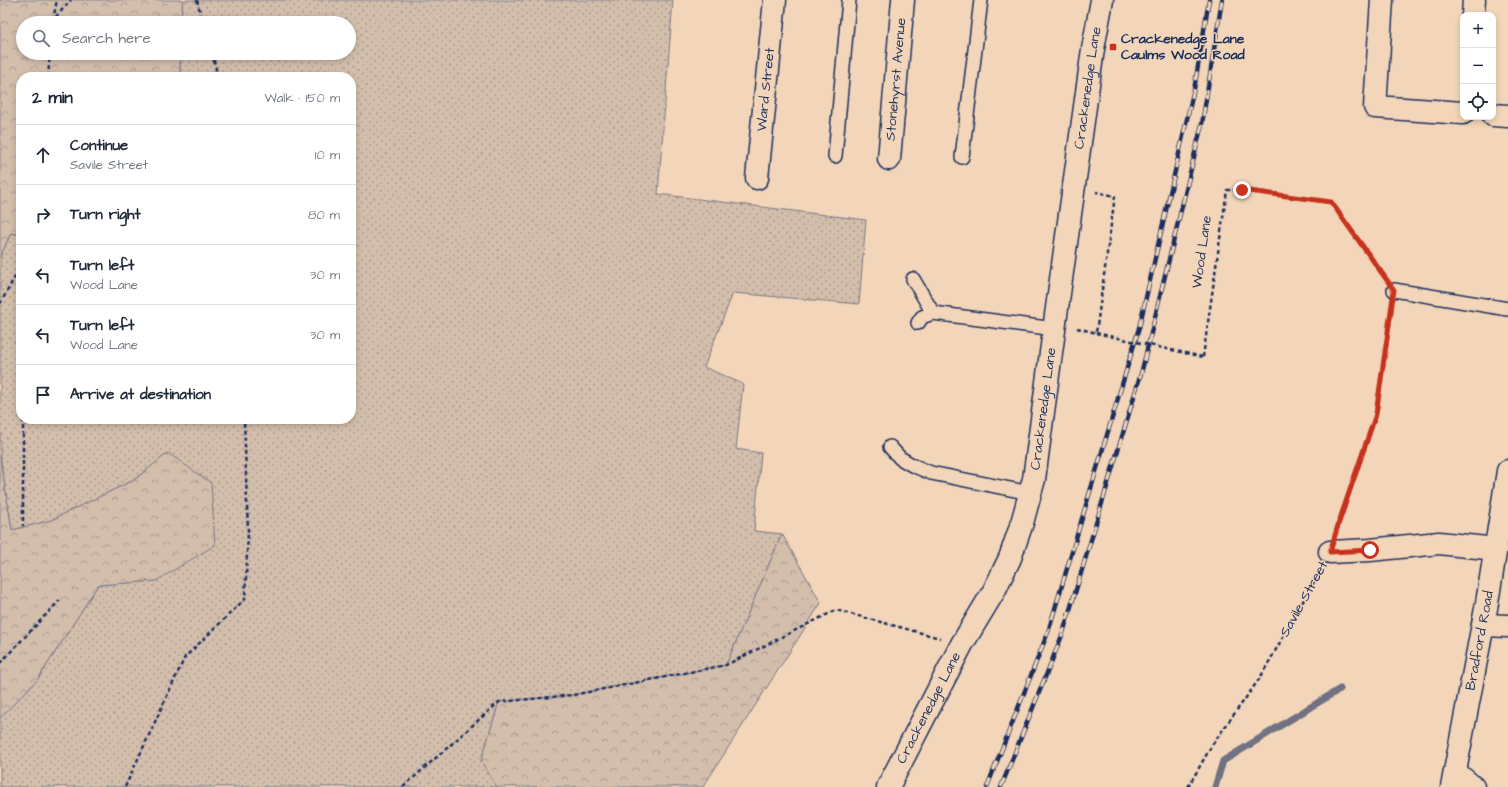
<!DOCTYPE html>
<html lang="en">
<head>
<meta charset="utf-8">
<style>
  body { margin:0; font-family:"Architects Daughter",sans-serif; background:#f6f6f7; color:#1f2937 }
  .controls { position:absolute; right:12px; top:12px; display:grid; overflow:hidden; border-radius:8px; box-shadow:0 2px 6px #0003 }
  .controls button { width:36px; height:36px; display:grid; place-items:center; padding:0; border:0; border-bottom:1px solid #e0e1e3; background:#fff; color:#1f2937; font:20px sans-serif }
  .stop { position:absolute; width:12px; height:12px; margin:-9px; border:3px solid #c8321e; border-radius:50%; background:#fff }
  .stop.end { background:#c8321e; border-color:#fff; box-shadow:0 1px 4px #0008 }
  .list { margin:0; padding:0; list-style:none }
  h2 { display:flex; justify-content:space-between; align-items:center; height:52px; margin:0; padding:0 16px; font-size:17px }
  h2 small { font-size:13px; font-weight:400; color:#747a83 }
  .list li { display:grid; grid-template-columns:26px 1fr auto; gap:12px; align-items:center; box-sizing:border-box; height:60px; padding:0 16px; border-top:1px solid #e0e1e3 }
  .list b { display:block; font-size:15px; white-space:nowrap }
  .list p { margin:0; font-size:13px; white-space:nowrap; color:#747a83 }
  .list em { font-size:13px; font-style:normal; color:#747a83 }
  .icon { flex:none; width:22px; height:22px; fill:none; stroke:currentColor; stroke-width:2; stroke-linecap:round; stroke-linejoin:round }
  .map { position:relative; flex:none; width:1508px; height:787px; overflow:hidden }
  .search { position:absolute; background:#fff; box-shadow:0 2px 6px #0003; left:16px; top:16px; width:340px; height:44px; display:flex; align-items:center; gap:10px; box-sizing:border-box; padding:0 14px; border-radius:22px; color:#747a83; font-size:15px }
  .panel { position:absolute; background:#fff; box-shadow:0 2px 6px #0003; left:16px; top:72px; width:340px; height:352px; border-radius:16px }
  .map>svg:first-child { display:block }
  .grass { fill:url(#grass-dots); stroke:#777685 }
  .forest { fill:url(#forest-crowns); stroke:#777685 }
  .lines { fill:none; stroke-linecap:round; stroke-linejoin:round }
  .stream { stroke:#707182; stroke-width:7 }
  .lane-casing { stroke:#1b2f5e; stroke-width:16 }
  .street-casing { stroke:#1b2f5e; stroke-width:25 }
  .secondary-casing { stroke:#1b2f5e; stroke-width:25 }
  .primary-casing { stroke:#1b2f5e; stroke-width:25 }
  .path { stroke:#1b2f5e; stroke-width:2.5; stroke-dasharray:4 3; stroke-linecap:butt }
  .lane { stroke:#f3d6b9; stroke-width:13 }
  .street { stroke:#f3d6b9; stroke-width:22 }
  .secondary { stroke:#f3d6b9; stroke-width:22 }
  .primary { stroke:#f3d6b9; stroke-width:22 }
  .rail-casing { stroke:#1b2f5e; stroke-width:4.5 }
  .rail { stroke:#f3d6b9; stroke-width:3; stroke-dasharray:9; stroke-linecap:butt }
  .path-bridge { stroke:#1b2f5e; stroke-width:2.5; stroke-dasharray:4 3; stroke-linecap:butt }
  .route { stroke:#c8321e; stroke-width:5 }
  .poi-dot { fill:#c8321e; stroke:#f3d6b9; stroke-width:1.5 }
  .labels { text-anchor:middle; dominant-baseline:central; stroke-width:3; stroke-linejoin:round; paint-order:stroke }
  .poi-label { font-size:14px; font-weight:bold; fill:#1b2f5e; stroke:#f3d6b9; text-anchor:start }
  .street-label { font-size:14px; fill:#1b2f5e; stroke:#f3d6b9 }
</style>
</head>
<body>
<div class="map">
<svg width="1508" height="787" viewBox="0 0 1508 787">
  <defs>
    <pattern id="grass-dots" width="8" height="8" patternUnits="userSpaceOnUse"><rect width="8" height="8" fill="#d3beac"/><path d="M2 2h.1M6 6h.1" fill="none" stroke="#aa9b8f" stroke-width="1.8" stroke-linecap="round"/></pattern>
    <pattern id="forest-crowns" width="20" height="18" patternUnits="userSpaceOnUse"><rect width="20" height="18" fill="#d3beac"/><path d="M2 6a3 3 0 1 1 6 0M12 15a3 3 0 1 1 6 0" fill="none" stroke="#aa9b8f"/></pattern>
  </defs>
  <rect width="100%" height="100%" fill="#f3d6b9"/>
  <filter id="ink" filterUnits="userSpaceOnUse"><feTurbulence type="fractalNoise" baseFrequency=".025" numOctaves="2"/><feDisplacementMap in="SourceGraphic" scale="8" xChannelSelector="R" yChannelSelector="G"/><feConvolveMatrix kernelMatrix="1 2 1 2 8 2 1 2 1" color-interpolation-filters="sRGB"/></filter>
  <g filter="url(#ink)">
    <path class="grass" d="M 183,0 L 673,0 L 658,194 L 866,220 L 859,304 L 733,293 L 704,367 L 743,384 L 736,449 L 761,453 L 754,531 L 782,534 L 726,665 L 573,695 L 499,702 L 481,761 L 497,787 L 0,787 L 0,718 L 38,679 L 98,585 L 156,581 L 168,453 L 134,480 L 49,521 L 12,530 L 0,456 L 0,257 L 11,233 L 21,235 L 21,419 L 42,419 L 42,425 L 45,419 L 351,419 L 351,77 L 180,77 L 180,53 L 349,53 L 349,23 L 180,23 Z"/>
    <path class="forest" d="M 0,0 L 183,0 L 180,23 L 23,23 L 23,53 L 180,53 L 180,77 L 21,77 L 21,235 L 11,233 L 0,257 Z
      M 168,453 L 211,483 L 215,545 L 156,581 L 98,585 L 38,679 L 0,718 L 0,456 L 12,530 L 49,521 L 134,480 Z
      M 782,534 L 821,603 L 703,787 L 497,787 L 481,761 L 499,702 L 573,695 L 726,665 Z"/>
    <g class="lines">
      <path class="stream" d="M 1215,787 L 1223,761 L 1340,689"/>
      <defs>
        <path id="lane" d="M 835,156 L 849,0
          M 962,157 L 981,0
          M 913,279 L 933,313
          M 1394,290 L 1508,309
          M 918,323 L 922,317 L 933,313 L 1055,329
          M 890,447 L 900,458 L 912,465 L 931,473 L 1030,493"/>
        <g id="street">
          <path d="M 1382,0 L 1375,107 L 1463,113"/>
          <path d="M 1473,15 L 1474,0"/>
          <path d="M 1493,115 L 1508,116"/>
          <path id="s1" d="M 889,159 L 903,0"/>
          <path id="s2" d="M 757,178 L 775,0"/>
          <path d="M 1330,552 L 1370,550 L 1439,543 L 1496,549"/>
          <path d="M 1483,625 L 1508,626"/>
          <path d="M 1455,772 L 1473,787"/>
        </g>
        <g id="secondary">
          <path id="s3" d="M 888,787 L 962,644 L 994,591 L 1010,558 L 1022,523 L 1034,479 L 1057,308 L 1093,49 L 1102,0"/>
        </g>
        <g id="primary">
          <path id="s4" d="M 1452,787 L 1487,603 L 1508,471"/>
        </g>
      </defs>
      <use href="#lane" class="lane-casing"/>
      <use href="#street" class="street-casing"/>
      <use href="#secondary" class="secondary-casing"/>
      <use href="#primary" class="primary-casing"/>
      <path class="path" d="M 197,0 L 203,23
        M 53,20 L 57,0
        M 53,23 L 53,20 L 71,0
        M 212,53 L 218,77
        M 48,77 L 50,53
        M 0,304 L 21,266
        M 1077,328 L 1096,333 L 1115,196 L 1096,192
        M 1203,357 L 1227,190 L 1242,190 L 1331,202 L 1383,275
        M 23,419 L 23,526
        M 1337,529 L 1376,414 L 1392,308
        M 0,663 L 60,600
        M 125,787 L 185,657 L 245,599 L 248,532 L 244,419
        M 403,787 L 499,702 L 573,695 L 726,665 L 836,610 L 940,638
        M 1188,787 L 1212,745 L 1260,678 L 1320,571"/>
      <use href="#lane" class="lane"/>
      <use href="#street" class="street"/>
      <use href="#secondary" class="secondary"/>
      <use href="#primary" class="primary"/>
      <defs>
        <path id="rail" d="M 987,787 L 1048,632 L 1139,328 L 1195,84 L 1209,0
          M 1001,787 L 1063,633 L 1142,370 L 1202,124 L 1222,0"/>
      </defs>
      <use href="#rail" class="rail-casing"/>
      <use href="#rail" class="rail"/>
      <path class="path-bridge" d="M 1096,333 L 1203,357"/>
    </g>
  </g>
  <g class="lines" filter="url(#ink)">
    <path class="route" d="M 1242,190 L 1331,202 L 1394,290 L 1376,414 L 1339,522 L 1330,552 L 1370,550"/>
  </g>
  <rect class="poi-dot" x="1109" y="43" width="8" height="8" rx="2"/>
  <g class="labels">
    <g class="poi-label">
      <text x="1121" y="39">Crackenedge Lane<tspan x="1121" dy="16">Caulms Wood Road</tspan></text>
    </g>
    <g class="street-label">
      <text stroke="none"><textPath href="#s1" startOffset="80">Stonehyrst Avenue</textPath></text>
      <text stroke="none"><textPath href="#s3" startOffset="737">Crackenedge Lane</textPath></text>
      <text stroke="none"><textPath href="#s2" startOffset="89">Ward Street</textPath></text>
      <text transform="translate(1202 252) rotate(-82)">Wood Lane</text>
      <text stroke="none"><textPath href="#s3" startOffset="413">Crackenedge Lane</textPath></text>
      <text transform="translate(1304 599) rotate(-61)">Savile Street</text>
      <text stroke="none"><textPath href="#s4" startOffset="149">Bradford Road</textPath></text>
      <text stroke="none"><textPath href="#s3" startOffset="89">Crackenedge Lane</textPath></text>
    </g>
  </g>
</svg>
<div class="controls">
<button>+</button>
<button>−</button>
<button><svg class="icon" aria-label="locate" viewBox="0 0 24 24"><circle cx="12" cy="12" r="6"/><path d="M12 2v4M12 18v4M2 12h4M18 12h4"/></svg></button>
</div>
<div class="stop" style="left:1370px;top:550px"></div>
<div class="stop end" style="left:1242px;top:190px"></div>
<div class="search"><svg class="icon" aria-label="search" viewBox="0 0 24 24"><circle cx="10" cy="10" r="6"/><path d="M15 15l6 6"/></svg>Search here</div>
<section class="panel">
<h2>2 min<small>Walk · 150 m</small></h2>
<ul class="list">
<li><svg class="icon" aria-label="ahead" viewBox="0 0 24 24"><path d="M12 20V5M6 11l6-6 6 6"/></svg><div><b>Continue</b><p>Savile Street</p></div><em>10 m</em></li>
<li><svg class="icon" aria-label="right" viewBox="0 0 24 24"><path d="M7 20v-9h11M14 6l5 5-5 5"/></svg><div><b>Turn right</b></div><em>80 m</em></li>
<li><svg class="icon" aria-label="left" viewBox="0 0 24 24"><path d="M17 20v-9H6M10 6l-5 5 5 5"/></svg><div><b>Turn left</b><p>Wood Lane</p></div><em>30 m</em></li>
<li><svg class="icon" aria-label="left" viewBox="0 0 24 24"><path d="M17 20v-9H6M10 6l-5 5 5 5"/></svg><div><b>Turn left</b><p>Wood Lane</p></div><em>30 m</em></li>
<li><svg class="icon" aria-label="arrive" viewBox="0 0 24 24"><path d="M6 21V4h12l-3 4 3 4H6"/></svg><div><b>Arrive at destination</b></div></li>
</ul>
</section>
</div>
</body>
</html>
